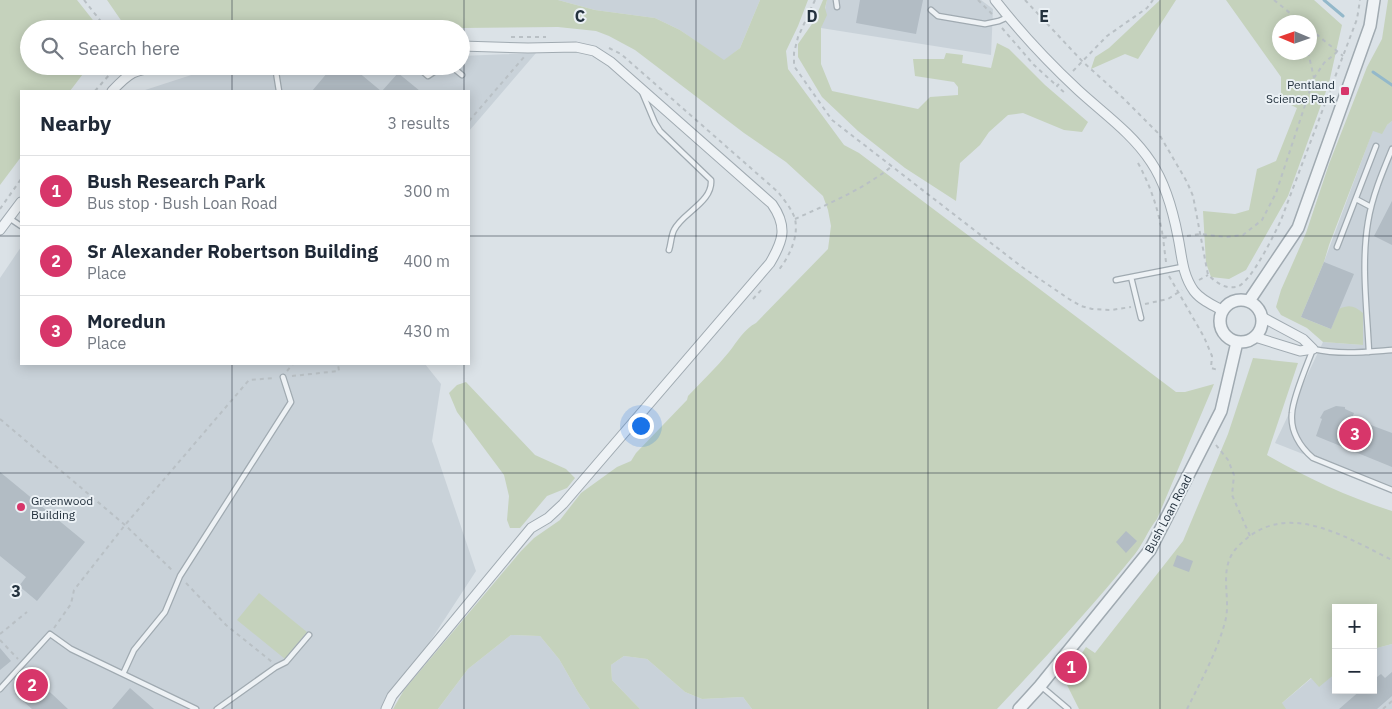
<!DOCTYPE html>
<html lang="en">
<head>
<meta charset="utf-8">
<style>
  body { margin:0; font-family:"IBM Plex Sans",sans-serif; background:#f6f6f7; color:#1f2937 }
  .controls { position:absolute; right:15px; bottom:15px; display:grid; overflow:hidden; border-radius:0px; box-shadow:0 2px 12px #0003 }
  .controls button { width:45px; height:45px; display:grid; place-items:center; padding:0; border:0; border-bottom:1px solid #e0e1e3; background:#fff; color:#1f2937; font:25px sans-serif }
  .compass { position:absolute; left:1272px; top:15px; width:45px; height:45px; border-radius:50%; background:#fff; box-shadow:0 2px 12px #0003; rotate:272deg }
  .you { position:absolute; left:640px; top:425px; width:18px; height:18px; margin:-12px; border:4px solid #fff; border-radius:50%; background:#1a73e8; box-shadow:0 0 0 8px #1a73e833 }
  .badge { display:grid; place-items:center; width:32px; height:32px; border-radius:50%; background:#d7366a; color:#fff; font-size:16px; font-weight:700 }
  .pin { position:absolute; translate:-50% -50%; border:2px solid #fff; box-shadow:0 1px 5px #0006 }
  .list { margin:0; padding:0; list-style:none }
  h2 { display:flex; justify-content:space-between; align-items:center; height:65px; margin:0; padding:0 20px; font-size:21px }
  h2 small { font-size:16px; font-weight:400; color:#747a83 }
  .list li { display:grid; grid-template-columns:32px 1fr auto; gap:15px; align-items:center; box-sizing:border-box; height:70px; padding:0 20px; border-top:1px solid #e0e1e3 }
  .list b { display:block; font-size:19px; white-space:nowrap }
  .list p { margin:0; font-size:16px; white-space:nowrap; color:#747a83 }
  .list em { font-size:16px; font-style:normal; color:#747a83 }
  .icon { flex:none; width:28px; height:28px; fill:none; stroke:currentColor; stroke-width:2; stroke-linecap:round; stroke-linejoin:round }
  .map { position:relative; flex:none; width:1392px; height:709px; overflow:hidden }
  .search { position:absolute; background:#fff; box-shadow:0 2px 12px #0003; left:20px; top:20px; width:450px; height:55px; display:flex; align-items:center; gap:12px; box-sizing:border-box; padding:0 18px; border-radius:28px; color:#747a83; font-size:19px }
  .panel { position:absolute; background:#fff; box-shadow:0 2px 12px #0003; left:20px; top:90px; width:450px; height:275px; border-radius:0px }
  .map>svg:first-child { display:block }
  .built { fill:#c9d2d9 }
  .green { fill:#c5d2bc; fill-rule:evenodd }
  .lines { fill:none; stroke-linecap:round; stroke-linejoin:round }
  .stream { stroke:#93b8ca; stroke-width:3 }
  .building { fill:#b2bcc4 }
  .service-casing { stroke:#a0aab1; stroke-width:7 }
  .minor-casing { stroke:#a0aab1; stroke-width:11 }
  .tertiary-casing { stroke:#a0aab1; stroke-width:14 }
  .path { stroke:#b9c0c5; stroke-width:2; stroke-dasharray:4 4; stroke-linecap:butt }
  .service { stroke:#eef2f5; stroke-width:4.5 }
  .minor { stroke:#eef2f5; stroke-width:9 }
  .tertiary { stroke:#eef2f5; stroke-width:11 }
  .grid { fill:none; stroke:#24323e; stroke-width:1; stroke-opacity:0.55 }
  .poi-dot { fill:#d7366a; stroke:#ebf1f5; stroke-width:2 }
  .labels { text-anchor:middle; dominant-baseline:central; stroke-width:4; stroke-linejoin:round; paint-order:stroke }
  .poi-label { font-size:12px; fill:#24323e; stroke:#ebf1f5; text-anchor:end }
  .street-label { font-size:12px; fill:#24323e; stroke:#ebf1f5 }
  .grid-label { font-size:16px; text-anchor:middle; font-weight:bold; fill:#24323e; stroke:#ebf1f5; stroke-width:4; stroke-linejoin:round; paint-order:stroke }
</style>
</head>
<body>
<div class="map">
<svg width="1392" height="709" viewBox="0 0 1392 709">
  <rect width="100%" height="100%" fill="#dbe2e7"/>
  <path class="built" d="M 558,0 L 760,0 L 740,48 L 724,61 L 680,30 L 655,18 L 595,10 Z
    M 827,0 L 981,0 L 993,9 L 991,55 L 821,28 Z
    M 536,53 L 469,131 L 469,91 L 142,91 L 219,66 L 461,66 L 461,56 Z
    M 1392,121 L 1392,489 L 1275,443 L 1323,342 L 1363,345 L 1362,332 L 1331,329 L 1301,317 L 1324,262 L 1373,130 L 1387,125 Z
    M 21,247 L 21,364 L 425,364 L 441,384 L 432,441 L 476,571 L 386,709 L 0,709 L 0,278 Z
    M 511,635 L 540,636 L 559,659 L 578,692 L 590,709 L 438,709 L 468,669 Z
    M 1392,644 L 1392,709 L 1275,709 L 1325,667 L 1336,662 L 1336,690 L 1373,690 L 1373,649 Z
    M 624,656 L 647,659 L 685,692 L 702,699 L 743,697 L 752,709 L 640,709 L 612,680 L 611,665 Z"/>
  <path class="green" d="M 0,0 L 77,0 L 100,29 L 29,29 L 29,66 L 89,66 L 70,91 L 21,91 L 21,157 L 0,185 Z
    M 107,0 L 558,0 L 595,10 L 655,18 L 680,30 L 724,60 L 740,48 L 760,0 L 808,0 L 798,26 L 786,51 L 788,69 L 844,145 L 859,153 L 1176,392 L 1185,392 L 1214,384 L 1157,519 C 1148,530 1143,544 1135,554 C 1091,608 1044,659 997,709 L 752,709 L 743,697 L 702,699 L 685,692 L 647,659 L 624,656 L 611,665 L 612,680 L 640,709 L 590,709 L 578,692 L 559,659 L 540,636 L 511,635 L 468,669 L 438,709 L 393,709 L 404,690 L 521,551 L 534,538 L 560,520 L 581,493 L 617,467 L 631,461 L 636,453 L 687,400 L 688,396 C 701,382 716,368 729,352 C 737,342 744,329 756,323 L 828,249 L 831,226 L 828,210 L 823,196 L 786,162 L 744,133 L 635,50 L 609,36 L 596,31 L 558,27 L 460,28 L 338,25 L 282,26 L 271,29 L 127,29 Z
    M 823,0 L 827,0 L 825,8 L 827,15 L 821,28 L 821,64 L 832,91 L 918,109 L 930,97 L 958,95 L 958,87 L 954,82 L 915,76 L 913,59 L 944,59 L 946,53 L 963,55 L 962,63 L 991,68 L 997,43 L 1009,49 L 1045,85 L 1088,122 L 1082,132 L 1064,130 L 1023,113 L 1008,115 L 989,132 L 980,145 L 960,163 L 956,201 L 905,168 L 858,131 L 822,97 L 798,57 L 798,44 L 814,21 Z
    M 1160,0 L 1176,0 L 1138,59 L 1125,54 L 1091,69 L 1095,57 L 1109,48 Z
    M 1226,0 L 1314,0 L 1342,25 L 1329,83 L 1288,196 L 1246,270 L 1229,279 L 1211,277 L 1206,263 L 1203,211 L 1235,214 L 1249,210 L 1257,169 L 1276,161 L 1297,108 L 1281,100 L 1281,77 ZM 1280,22 L 1310,22 L 1310,52 L 1280,52 Z
    M 1388,0 L 1392,0 L 1392,121 L 1387,125 L 1382,134 L 1373,131 L 1329,245 L 1324,262 L 1301,317 L 1331,329 L 1339,309 C 1349,304 1355,306 1363,313 L 1363,345 L 1323,342 L 1307,328 L 1281,315 L 1276,307 L 1281,290 L 1306,233 L 1329,164 L 1367,67 L 1382,39 Z
    M 1253,358 L 1298,363 L 1267,455 C 1307,478 1348,497 1392,511 L 1392,644 L 1373,649 L 1373,608 L 1336,608 L 1336,673 L 1319,687 L 1311,678 L 1282,703 L 1286,709 L 1079,709 L 1067,685 L 1069,669 L 1071,670 L 1086,647 L 1095,653 L 1183,541 L 1228,434 Z
    M 466,382 L 535,455 L 566,469 L 575,478 L 567,488 L 547,496 L 520,528 L 510,528 L 507,520 L 509,496 L 504,475 L 457,412 L 449,393 L 457,385 Z
    M 259,593 L 307,632 L 285,659 L 237,620 Z"/>
  <g class="lines">
    <path class="stream" d="M 1324,0 L 1343,16
      M 1373,72 L 1392,85"/>
  </g>
  <path class="building" d="M 860,0 L 923,0 L 916,34 L 856,23 Z
    M 333,66 L 351,66 L 381,91 L 312,91 Z
    M 398,73 L 420,91 L 382,91 Z
    M 1392,201 L 1392,245 L 1374,236 Z
    M 1324,262 L 1354,274 L 1331,329 L 1301,317 Z
    M 1336,406 L 1345,407 L 1345,409 L 1354,413 L 1352,418 L 1392,433 L 1392,467 L 1316,436 L 1322,419 L 1320,418 L 1324,411 Z
    M 0,472 L 85,542 L 37,601 L 19,586 L 26,577 L 0,556 Z
    M 1126,531 L 1137,541 L 1126,553 L 1116,542 Z
    M 1177,555 L 1193,561 L 1189,572 L 1173,566 Z
    M 0,648 L 11,661 L 0,670 Z
    M 1392,672 L 1392,696 L 1377,709 L 1339,709 L 1361,690 L 1373,690 L 1373,680 L 1381,674 L 1385,678 Z
    M 31,676 L 52,694 L 68,709 L 32,709 L 15,694 Z
    M 130,688 L 154,709 L 112,709 Z"/>
  <g class="lines">
    <defs>
      <path id="service" d="M 836,0 L 837,7
        M 931,10 L 938,16 L 985,24 L 999,21 L 1008,17
        M 275,66 L 279,91
        M 451,66 L 462,75
        M 421,70 L 428,76 L 443,66
        M 642,92 L 655,123 L 660,131 L 711,180 C 713,202 682,213 674,230 C 671,236 671,244 669,250
        M 1356,199 L 1371,207
        M 9,218 L 21,226
        M 1337,247 L 1376,146
        M 1131,277 L 1141,318
        M 1116,280 L 1182,267
        M 1392,350 C 1365,352 1340,355 1313,349 C 1307,365 1293,397 1292,413 C 1290,431 1300,447 1313,458 L 1392,490
        M 1369,352 C 1367,309 1361,264 1368,222 C 1372,197 1382,173 1392,149
        M 123,674 L 134,650 L 165,612 L 180,576 L 291,402 L 283,377
        M 1042,687 L 1068,709
        M 0,689 L 50,634 L 71,649 L 196,709
        M 217,709 L 276,667 L 286,662 L 309,635"/>
      <path id="minor" d="M 995,0 C 1020,32 1048,62 1078,90 C 1103,113 1132,133 1151,162 C 1166,184 1173,211 1178,237 C 1182,256 1182,274 1194,291 C 1201,300 1212,305 1222,310
        M 112,91 C 131,71 133,71 161,66
        M 0,230 L 21,202
        M 1262,317 L 1303,339 L 1313,349
        M 1255,337 L 1300,351 L 1313,349
        M 386,709 L 392,696 L 531,528 L 548,518 L 563,504 L 770,263 C 783,241 788,227 772,204 L 611,62 L 594,51 L 576,47 L 528,48 L 461,46"/>
      <path id="tertiary" d="M1220 321a21 21 0 1 1 42 0a21 21 0 1 1-42 0Z
        M 1249,301 L 1298,228 L 1370,26 L 1374,0
        M 1019,709 L 1040,686 L 1150,550 L 1221,411 L 1237,342"/>
    </defs>
    <use href="#service" class="service-casing"/>
    <use href="#minor" class="minor-casing"/>
    <use href="#tertiary" class="tertiary-casing"/>
    <path class="path" d="M 84,0 L 107,29
      M 815,0 L 798,37 L 794,53 L 794,66 L 832,120 L 1022,267 L 1069,299 L 1081,306 L 1092,309 L 1111,310 L 1131,307
      M 978,0 L 992,14
      M 1025,0 L 1083,62 L 1123,98 L 1159,134 L 1187,182 L 1193,196 L 1208,275 C 1216,282 1224,289 1236,287 C 1250,285 1275,233 1281,220 L 1357,19 L 1360,0
      M 1274,0 L 1301,22
      M 1002,28 L 1034,65 L 1057,86
      M 1310,29 L 1343,56
      M 511,37 L 546,37
      M 609,48 L 621,54 L 778,192 C 784,200 792,209 795,219 C 799,237 789,257 778,271
      M 1308,52 L 1314,78
      M 1073,71 L 1107,36 L 1147,8 L 1153,0
      M 1059,84 L 1057,86 L 1066,94
      M 95,91 L 110,74 L 121,66
      M 469,121 L 524,57
      M 1138,163 C 1151,187 1159,211 1163,238
      M 0,209 L 21,179
      M 795,219 C 828,204 862,190 891,167
      M 1187,236 L 1200,234 L 1226,237 L 1243,235 L 1262,220 L 1276,193 L 1314,78 L 1324,63 L 1337,52
      M 1166,262 L 1163,238 L 1169,237
      M 1169,276 L 1204,337 L 1212,356 L 1211,368 L 1218,370
      M 1199,280 L 1208,275
      M 753,299 L 762,289
      M 1145,304 L 1168,299 L 1182,290
      M 287,371 L 293,364
      M 292,376 L 339,371 L 338,364
      M 0,419 L 125,525 L 173,571
      M 1216,445 L 1228,460 L 1234,475 L 1232,495 L 1250,536
      M 186,583 L 226,625 L 272,662
      M 54,628 L 71,604 L 74,590 L 125,525 L 249,380 L 275,378
      M 0,634 L 27,612
      M 0,640 L 18,659
      M 1187,709 C 1201,681 1217,652 1225,622 C 1231,601 1221,579 1230,558 C 1234,549 1242,542 1250,536 C 1294,503 1351,540 1392,560
      M 1383,709 L 1392,701"/>
    <use href="#service" class="service"/>
    <use href="#minor" class="minor"/>
    <use href="#tertiary" class="tertiary"/>
  </g>
  <path class="grid" d="M 232,0 L 232,29M 464,0 L 464,91M 696,0 L 696,709M 928,0 L 928,709M 1160,0 L 1160,709M 232,66 L 232,91M 0,236 L 21,236M 469,236 L 1392,236M 232,364 L 232,709M 464,364 L 464,709M 0,473 L 1392,473"/>
  <g class="poi-dot">
    <rect x="1340" y="86" width="10" height="10" rx="2.5"/>
    <circle cx="21" cy="507" r="5"/>
  </g>
  <g class="labels">
    <g class="poi-label">
      <text x="1335" y="84">Pentland<tspan x="1335" dy="14">Science Park</tspan></text>
      <text x="31" y="500" text-anchor="start">Greenwood<tspan x="31" dy="14">Building</tspan></text>
    </g>
    <g class="street-label">
      <text transform="translate(1168 514) rotate(-62)">Bush Loan Road</text>
    </g>
  </g>
  <g class="grid-label">
    <text x="580" y="22">C</text>
    <text x="812" y="22">D</text>
    <text x="1044" y="22">E</text>
    <text x="16" y="597">3</text>
  </g>
</svg>
<div class="controls">
<button>+</button>
<button>−</button>
</div>
<svg class="compass" viewBox="-18 -18 36 36"><path d="M0-13l5 13h-10z" fill="#e53935"/><path d="M0 13l5-13h-10z" fill="#747a83"/></svg>
<div class="you"></div>
<div class="pin badge" style="left:1071px;top:667px">1</div>
<div class="pin badge" style="left:32px;top:685px">2</div>
<div class="pin badge" style="left:1355px;top:434px">3</div>
<div class="search"><svg class="icon" aria-label="search" viewBox="0 0 24 24"><circle cx="10" cy="10" r="6"/><path d="M15 15l6 6"/></svg>Search here</div>
<section class="panel">
<h2>Nearby<small>3 results</small></h2>
<ul class="list">
<li><span class="badge">1</span><div><b>Bush Research Park</b><p>Bus stop · Bush Loan Road</p></div><em>300 m</em></li>
<li><span class="badge">2</span><div><b>Sr Alexander Robertson Building</b><p>Place</p></div><em>400 m</em></li>
<li><span class="badge">3</span><div><b>Moredun</b><p>Place</p></div><em>430 m</em></li>
</ul>
</section>
</div>
</body>
</html>
